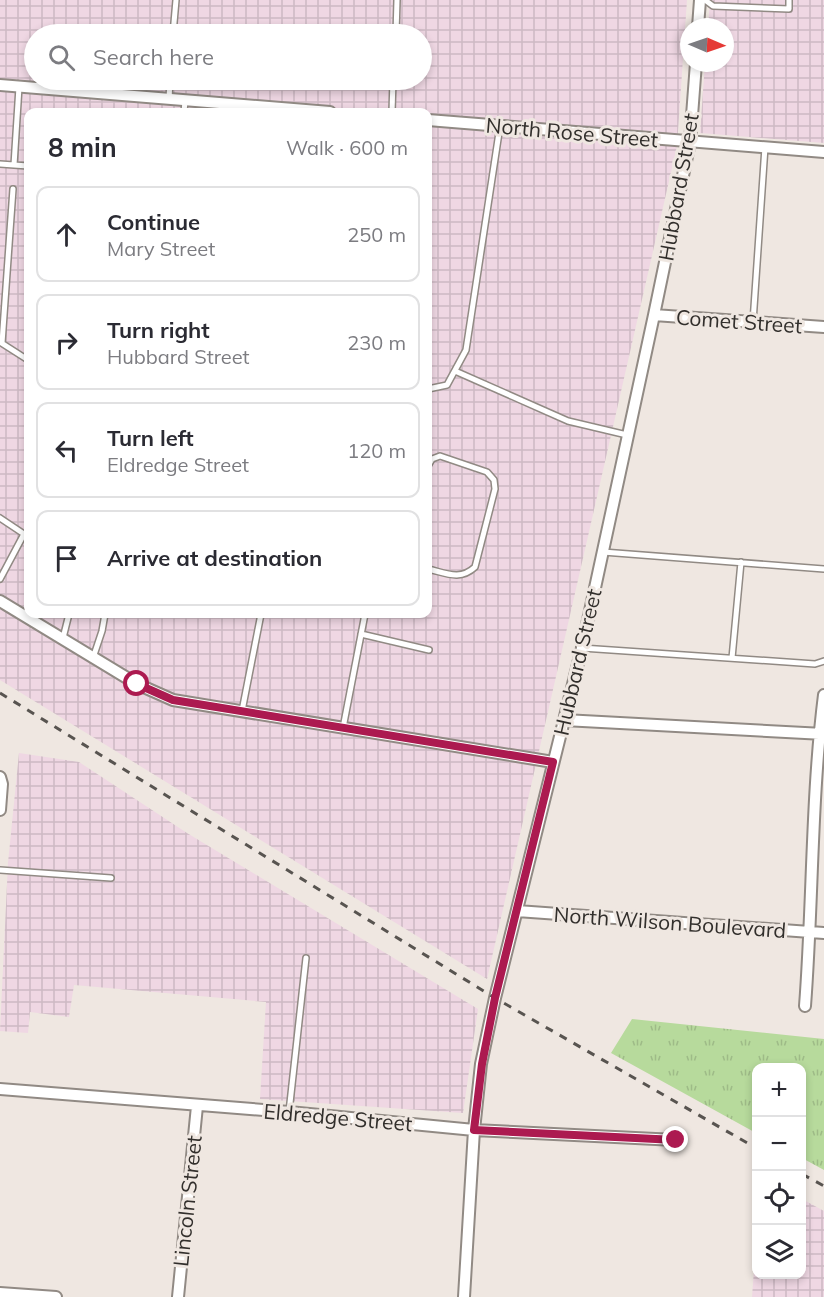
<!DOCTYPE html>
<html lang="en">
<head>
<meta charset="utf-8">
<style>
  body { margin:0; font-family:Mulish,sans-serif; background:#f7f7f7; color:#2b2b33 }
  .controls { position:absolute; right:18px; bottom:18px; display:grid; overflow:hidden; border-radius:12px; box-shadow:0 3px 9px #0003 }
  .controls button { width:54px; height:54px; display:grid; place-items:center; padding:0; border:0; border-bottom:2px solid #e1e1e2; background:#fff; color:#2b2b33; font:30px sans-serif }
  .compass { position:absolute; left:680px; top:18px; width:54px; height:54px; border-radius:50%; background:#fff; box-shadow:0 3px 9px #0003; rotate:92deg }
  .stop { position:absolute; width:18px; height:18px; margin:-14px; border:4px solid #ac1a50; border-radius:50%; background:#fff }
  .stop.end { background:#ac1a50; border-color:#fff; box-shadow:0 2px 6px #0008 }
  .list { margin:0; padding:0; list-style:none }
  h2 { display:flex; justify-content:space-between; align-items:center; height:78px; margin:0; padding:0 24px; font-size:26px }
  h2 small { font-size:20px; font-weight:400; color:#7c7c81 }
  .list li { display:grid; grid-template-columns:39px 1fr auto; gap:18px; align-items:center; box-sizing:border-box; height:96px; margin:0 12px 12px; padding:0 12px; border:2px solid #e1e1e2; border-radius:12px }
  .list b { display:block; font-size:22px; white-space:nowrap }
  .list p { margin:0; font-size:20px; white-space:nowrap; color:#7c7c81 }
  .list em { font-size:20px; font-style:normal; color:#7c7c81 }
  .icon { flex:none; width:33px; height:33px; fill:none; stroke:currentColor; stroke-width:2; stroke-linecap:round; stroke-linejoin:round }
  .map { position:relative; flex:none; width:824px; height:1297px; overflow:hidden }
  .search { position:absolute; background:#fff; box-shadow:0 3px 9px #0003; left:24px; top:24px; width:408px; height:66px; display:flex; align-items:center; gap:15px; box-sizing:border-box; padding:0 21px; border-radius:33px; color:#7c7c81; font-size:22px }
  .panel { position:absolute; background:#fff; box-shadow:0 3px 9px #0003; left:24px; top:108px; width:408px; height:510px; border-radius:12px }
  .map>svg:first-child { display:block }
  .industrial { fill:url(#industrial-grid); fill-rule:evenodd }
  .grass { fill:url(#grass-tufts) }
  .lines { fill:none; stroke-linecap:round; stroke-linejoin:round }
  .lane-casing { stroke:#918a84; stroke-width:8 }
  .street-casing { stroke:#918a84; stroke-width:14 }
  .lane { stroke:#fff; stroke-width:5 }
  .street { stroke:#fff; stroke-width:10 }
  .rail { stroke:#585450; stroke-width:3; stroke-dasharray:8 8; stroke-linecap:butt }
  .route { stroke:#ac1a50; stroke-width:8 }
  .labels { text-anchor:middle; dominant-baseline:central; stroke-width:6; stroke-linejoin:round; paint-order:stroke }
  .street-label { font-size:21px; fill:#322f2c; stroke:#efe7e1 }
</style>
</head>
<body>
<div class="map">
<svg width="824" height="1297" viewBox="0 0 824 1297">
  <defs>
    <pattern id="industrial-grid" width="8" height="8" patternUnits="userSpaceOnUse" patternTransform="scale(1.5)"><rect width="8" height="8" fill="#efd7e3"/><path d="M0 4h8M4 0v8" fill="none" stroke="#cdb9c3"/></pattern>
    <pattern id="grass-tufts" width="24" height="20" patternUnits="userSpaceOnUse" patternTransform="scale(1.5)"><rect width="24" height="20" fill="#b7da9c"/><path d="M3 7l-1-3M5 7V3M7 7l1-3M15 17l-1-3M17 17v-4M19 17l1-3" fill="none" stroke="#9ebb87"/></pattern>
  </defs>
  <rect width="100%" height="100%" fill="#efe7e1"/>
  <path class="industrial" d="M 0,0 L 687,0 L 677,146 L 487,979 L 0,680 ZM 34,34 L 422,34 L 422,80 L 34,80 ZM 28,112 L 428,112 L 428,614 L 28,614 Z
    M 710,0 L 824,0 L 824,143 L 700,133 L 705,63 L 725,63 L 725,27 L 708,27 Z
    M 19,753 L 79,762 L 187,833 L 478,1009 L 463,1113 L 260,1099 L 266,1002 L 74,985 L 69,1017 L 30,1012 L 28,1033 L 0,1031 L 8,863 Z
    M 802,1199 L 824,1211 L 824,1297 L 752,1297 L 756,1243 L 756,1274 L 802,1274 Z"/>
  <path class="grass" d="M 632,1019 L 824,1039 L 824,1170 L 802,1158 L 802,1068 L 756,1068 L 756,1133 L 611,1053 Z"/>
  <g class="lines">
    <defs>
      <path id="lane" d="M 705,0 L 713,6 L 789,9 L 789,0
        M 173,34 L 176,0
        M 396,34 L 397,0
        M 169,99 L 170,80
        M 184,112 L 185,101
        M 392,112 L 393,80
        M 0,164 L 28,166
        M 14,165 L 19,87
        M 753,322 L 765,147
        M 0,342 L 28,360
        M 2,343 L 13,189
        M 455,371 L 568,421 L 627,435
        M 428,389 L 447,385 L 466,350 L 500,126
        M 428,466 L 432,459 L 440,456 L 487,472 L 494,480 L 495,489 L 475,567 C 460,581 446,573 428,569
        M 0,518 L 24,534 L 0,579
        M 603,552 L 824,569
        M 361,634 L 429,650
        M 63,638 L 69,614
        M 582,648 L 815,664 L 824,661
        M 93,658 L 102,631 L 105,614
        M 732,658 L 741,562
        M 242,711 L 261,614
        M 343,728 L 365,614
        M 0,870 L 111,878
        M 289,1112 L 306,958"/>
      <path id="street" d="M 698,27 L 700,0
        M 0,85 L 330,112
        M 428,120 L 824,152
        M 654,315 L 824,327
        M 0,601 L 137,684 L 173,700 L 553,762
        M 564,720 L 824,734
        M 0,777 L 2,784 L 0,810
        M 517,911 L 824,933
        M 805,1006 C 813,902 811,798 824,695
        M 0,1089 L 289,1112 L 474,1130 L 676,1140
        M 0,1293 L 56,1297
        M 178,1297 L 197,1106
        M 464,1297 L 474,1130 L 481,1064 L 495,998 L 582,648 L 654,315 L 690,142 L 696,63"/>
    </defs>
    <use href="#lane" class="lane-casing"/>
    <use href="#street" class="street-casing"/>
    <use href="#lane" class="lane"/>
    <use href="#street" class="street"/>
    <path class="rail" d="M 0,693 L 495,998 L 756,1148
      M 802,1174 L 824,1186"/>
  </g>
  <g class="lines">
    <path class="route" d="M 137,684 L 173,700 L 553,762 L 495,998 L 482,1064 L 474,1130 L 676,1140"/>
  </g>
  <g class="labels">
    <g class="street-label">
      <text transform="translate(572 132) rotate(5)">North Rose Street</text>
      <text transform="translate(678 187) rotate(-80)">Hubbard Street</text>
      <text transform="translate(739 321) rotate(4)">Comet Street</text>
      <text transform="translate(577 662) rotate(-77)">Hubbard Street</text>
      <text transform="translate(670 922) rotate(4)">North Wilson Boulevard</text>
      <text transform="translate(338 1117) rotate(5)">Eldredge Street</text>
      <text transform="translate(187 1201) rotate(-84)">Lincoln Street</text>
    </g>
  </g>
</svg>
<div class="controls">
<button>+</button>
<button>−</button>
<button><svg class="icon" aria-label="locate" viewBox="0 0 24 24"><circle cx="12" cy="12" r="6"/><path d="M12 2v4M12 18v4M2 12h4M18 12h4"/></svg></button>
<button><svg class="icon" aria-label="layers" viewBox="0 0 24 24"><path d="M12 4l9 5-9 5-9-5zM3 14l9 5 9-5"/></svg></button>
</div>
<svg class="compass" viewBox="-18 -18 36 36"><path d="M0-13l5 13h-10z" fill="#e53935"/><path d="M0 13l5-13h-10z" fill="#7c7c81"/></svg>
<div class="stop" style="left:137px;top:684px"></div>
<div class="stop end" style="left:676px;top:1140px"></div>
<div class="search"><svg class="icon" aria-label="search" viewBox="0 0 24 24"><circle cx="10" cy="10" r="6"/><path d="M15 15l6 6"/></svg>Search here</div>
<section class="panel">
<h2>8 min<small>Walk · 600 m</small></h2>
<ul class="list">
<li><svg class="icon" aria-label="ahead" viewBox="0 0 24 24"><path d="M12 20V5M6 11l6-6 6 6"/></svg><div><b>Continue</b><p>Mary Street</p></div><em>250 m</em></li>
<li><svg class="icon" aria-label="right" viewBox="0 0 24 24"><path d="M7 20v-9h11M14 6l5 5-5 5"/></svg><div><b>Turn right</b><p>Hubbard Street</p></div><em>230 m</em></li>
<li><svg class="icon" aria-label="left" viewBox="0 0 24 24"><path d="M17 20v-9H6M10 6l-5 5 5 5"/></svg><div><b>Turn left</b><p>Eldredge Street</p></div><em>120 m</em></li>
<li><svg class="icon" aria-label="arrive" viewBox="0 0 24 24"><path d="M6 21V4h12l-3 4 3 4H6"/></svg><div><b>Arrive at destination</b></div></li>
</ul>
</section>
</div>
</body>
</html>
